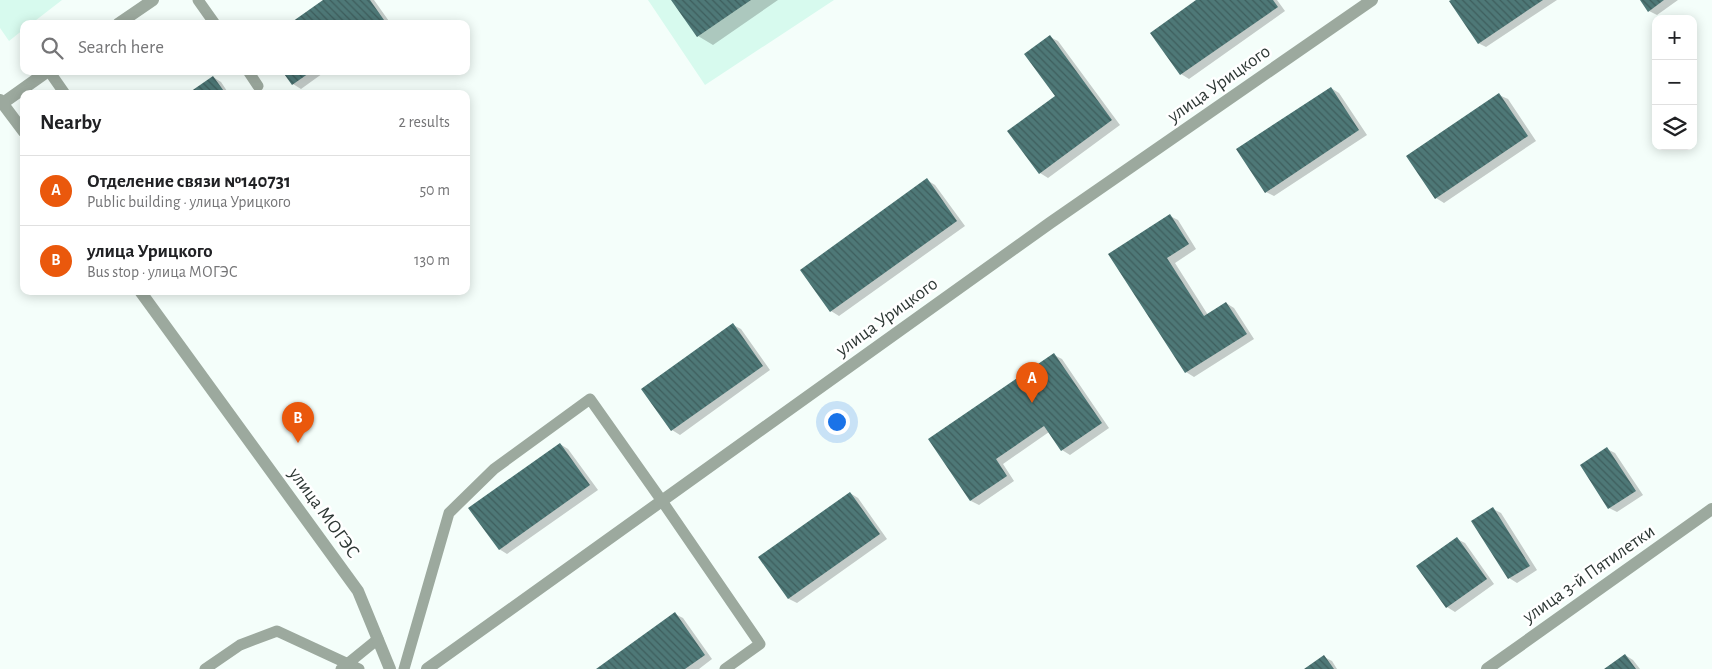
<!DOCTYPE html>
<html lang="en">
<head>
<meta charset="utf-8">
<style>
  body { margin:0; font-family:"Alegreya Sans",sans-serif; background:#f2f2f2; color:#202124 }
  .controls { position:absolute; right:15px; top:15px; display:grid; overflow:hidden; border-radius:10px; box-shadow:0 2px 12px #0003 }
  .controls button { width:45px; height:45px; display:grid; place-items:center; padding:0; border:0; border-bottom:1px solid #e0e0e0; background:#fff; color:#202124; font:25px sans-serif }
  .you { position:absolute; left:836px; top:421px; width:18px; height:18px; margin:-12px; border:4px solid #fff; border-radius:50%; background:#1a73e8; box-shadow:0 0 0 8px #1a73e833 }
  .badge { display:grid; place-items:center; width:32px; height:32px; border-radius:50%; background:#ea580c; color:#fff; font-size:16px; font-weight:700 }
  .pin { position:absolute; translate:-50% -41px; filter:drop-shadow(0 1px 2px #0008) }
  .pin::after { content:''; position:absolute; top:26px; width:18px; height:15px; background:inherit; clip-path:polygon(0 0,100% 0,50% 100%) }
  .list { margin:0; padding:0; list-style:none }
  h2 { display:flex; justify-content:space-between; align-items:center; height:65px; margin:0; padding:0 20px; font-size:21px }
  h2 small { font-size:16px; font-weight:400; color:#757577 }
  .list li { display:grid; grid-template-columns:32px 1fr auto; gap:15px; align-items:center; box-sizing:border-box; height:70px; padding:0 20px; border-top:1px solid #e0e0e0 }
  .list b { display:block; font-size:19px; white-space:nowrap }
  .list p { margin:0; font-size:16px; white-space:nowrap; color:#757577 }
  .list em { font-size:16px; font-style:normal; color:#757577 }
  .icon { flex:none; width:28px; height:28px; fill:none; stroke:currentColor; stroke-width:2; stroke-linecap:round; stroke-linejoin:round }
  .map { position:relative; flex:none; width:1712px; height:669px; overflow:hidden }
  .search { position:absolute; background:#fff; box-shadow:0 2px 12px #0003; left:20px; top:20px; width:450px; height:55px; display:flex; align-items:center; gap:12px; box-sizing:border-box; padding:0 18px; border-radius:10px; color:#757577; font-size:19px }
  .panel { position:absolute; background:#fff; box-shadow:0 2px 12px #0003; left:20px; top:90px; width:450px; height:205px; border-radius:10px }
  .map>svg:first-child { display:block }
  .built { fill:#d7faee }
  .shadow { fill:#0003 }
  .building { fill:url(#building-back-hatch) }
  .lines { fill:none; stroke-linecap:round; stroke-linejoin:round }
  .lane { stroke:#9ca99e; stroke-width:11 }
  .street { stroke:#9ca99e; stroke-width:12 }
  .labels { text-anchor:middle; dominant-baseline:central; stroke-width:5; stroke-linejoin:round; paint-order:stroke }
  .street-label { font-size:19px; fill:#2e3835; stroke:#fff }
</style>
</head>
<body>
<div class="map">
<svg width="1712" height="669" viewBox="0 0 1712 669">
  <defs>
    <pattern id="building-back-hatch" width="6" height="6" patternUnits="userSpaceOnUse" patternTransform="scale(1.25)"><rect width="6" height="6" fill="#4e7877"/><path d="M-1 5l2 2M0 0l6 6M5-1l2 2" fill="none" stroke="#3e5e5d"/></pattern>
  </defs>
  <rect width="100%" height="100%" fill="#f4fefa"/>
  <path class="built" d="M 0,0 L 62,0 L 31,24 L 24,24 L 24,29 L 9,41 L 0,28 Z
    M 648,0 L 834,0 L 705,85 Z"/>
  <path class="shadow" d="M 325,0 L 374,0 L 391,24 L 291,24 Z
    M 673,0 L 778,0 L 713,45 L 698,36 Z
    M 1198,0 L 1277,0 L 1285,11 L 1189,79 L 1181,74 L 1152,33 Z
    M 1453,0 L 1557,0 L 1486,47 L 1478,43 Z
    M 1641,0 L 1678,0 L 1657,15 L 1649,11 Z
    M 1050,37 L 1058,41 L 1120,125 L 1048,178 L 1040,173 L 1009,131 L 1057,96 Z
    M 284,71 L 326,71 L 301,89 L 293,84 Z
    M 213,77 L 221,82 L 229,94 L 189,94 Z
    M 1331,88 L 1339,93 L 1367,135 L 1274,196 L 1266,192 Z
    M 1499,95 L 1508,99 L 1536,141 L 1444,203 L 1436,198 Z
    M 927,180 L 935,185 L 965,226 L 839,316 L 831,311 Z
    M 1170,216 L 1178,220 L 1196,249 L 1175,263 L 1208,315 L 1226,303 L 1234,308 L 1254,339 L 1194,377 L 1186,372 L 1110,254 Z
    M 733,325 L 741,329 L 770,370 L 680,435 L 672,430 Z
    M 1054,355 L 1062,359 L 1109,428 L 1070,455 L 1062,450 L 1049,432 L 1003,464 L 1014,481 L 979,505 L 971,501 L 930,440 Z
    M 560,444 L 568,449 L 598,490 L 507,554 L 499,549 Z
    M 1607,449 L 1615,453 L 1643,495 L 1617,512 L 1609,508 Z
    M 850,493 L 858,498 L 887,539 L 797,603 L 789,599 L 760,558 Z
    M 1493,509 L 1501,513 L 1537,570 L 1517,583 L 1509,578 Z
    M 1457,539 L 1465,543 L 1494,584 L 1455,612 L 1447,607 L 1418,566 Z
    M 675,614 L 683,618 L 712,659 L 699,669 L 598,669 Z
    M 1625,655 L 1633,660 L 1640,669 L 1606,669 Z
    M 1324,657 L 1332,661 L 1337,669 L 1306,669 Z"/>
  <path class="building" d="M 323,0 L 370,0 L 384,20 L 379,24 L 289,24 Z
    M 671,0 L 751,0 L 697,37 Z
    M 1196,0 L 1273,0 L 1278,7 L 1180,75 L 1150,33 Z
    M 1451,0 L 1543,0 L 1478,44 L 1449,1 Z
    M 1640,0 L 1664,0 L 1648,12 Z
    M 1050,35 L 1112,120 L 1039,174 L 1007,131 L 1055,96 L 1024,54 Z
    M 282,71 L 312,71 L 292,85 Z
    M 213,76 L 226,94 L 187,94 Z
    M 1331,87 L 1359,130 L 1265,193 L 1236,149 Z
    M 1499,93 L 1528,136 L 1435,199 L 1406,156 Z
    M 927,178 L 957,221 L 830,312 L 800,270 Z
    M 1170,214 L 1189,244 L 1167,258 L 1204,316 L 1226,302 L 1247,334 L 1185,373 L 1108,254 Z
    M 733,323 L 763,366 L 671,431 L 641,389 Z
    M 1054,353 L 1102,423 L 1061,451 L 1044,426 L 996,459 L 1007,476 L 970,501 L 928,439 Z
    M 560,443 L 590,485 L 499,550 L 468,508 Z
    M 1607,447 L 1636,491 L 1608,509 L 1580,465 Z
    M 850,492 L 880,534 L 788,599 L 758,557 Z
    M 1493,507 L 1530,566 L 1508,579 L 1471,521 Z
    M 1457,537 L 1487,579 L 1446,608 L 1416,566 Z
    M 675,612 L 705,655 L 685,669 L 596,669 Z
    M 1625,654 L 1636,669 L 1604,669 Z
    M 1324,655 L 1334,669 L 1304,669 Z"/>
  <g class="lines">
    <path class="lane" d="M 198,0 L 215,24
      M 49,71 L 65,94
      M 248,71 L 258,86
      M 205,669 L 240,645 L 277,631 L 359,669
      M 341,669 L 378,639
      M 404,669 L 449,513 L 494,469 L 590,399 L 662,501 L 760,644 L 725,669"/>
    <path class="street" d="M 118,24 L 153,0
      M 0,100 L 24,132
      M 3,103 L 48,71
      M 140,291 L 358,591 L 390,669
      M 427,669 L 1050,223 L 1372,0
      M 1487,669 L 1712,509"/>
  </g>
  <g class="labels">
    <g class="street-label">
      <text transform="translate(1219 84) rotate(-35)">улица Урицкого</text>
      <text transform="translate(887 317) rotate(-36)">улица Урицкого</text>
      <text transform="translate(324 513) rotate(54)">улица МОГЭС</text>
      <text transform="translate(1589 574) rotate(-35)">улица 3-й Пятилетки</text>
    </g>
  </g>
</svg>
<div class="controls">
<button>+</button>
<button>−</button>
<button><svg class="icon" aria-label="layers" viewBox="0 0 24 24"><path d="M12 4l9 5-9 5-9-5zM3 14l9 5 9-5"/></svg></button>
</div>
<div class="you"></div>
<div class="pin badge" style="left:1032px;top:403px">A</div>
<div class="pin badge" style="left:298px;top:443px">B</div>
<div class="search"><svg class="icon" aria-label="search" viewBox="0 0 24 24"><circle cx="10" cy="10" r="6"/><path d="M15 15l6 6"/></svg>Search here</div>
<section class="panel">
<h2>Nearby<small>2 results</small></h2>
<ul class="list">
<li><span class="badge">A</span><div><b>Отделение связи №140731</b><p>Public building · улица Урицкого</p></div><em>50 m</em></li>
<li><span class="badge">B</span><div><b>улица Урицкого</b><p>Bus stop · улица МОГЭС</p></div><em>130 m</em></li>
</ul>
</section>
</div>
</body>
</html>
